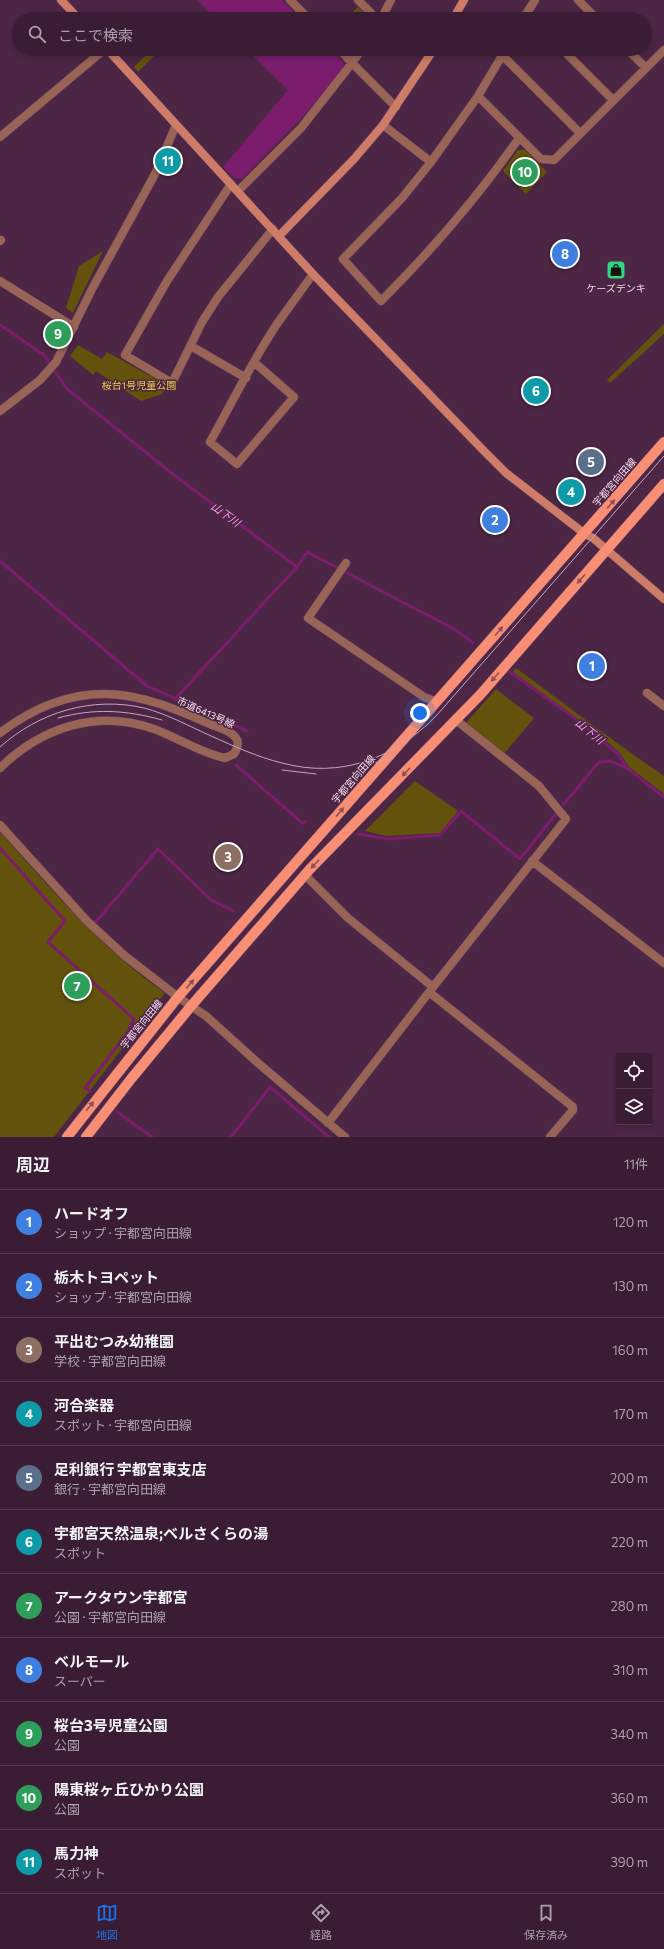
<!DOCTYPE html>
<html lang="ja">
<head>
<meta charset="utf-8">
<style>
  body { margin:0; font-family:Commissioner,"Noto Sans JP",sans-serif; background:#41253c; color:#f1f3f6 }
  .controls { position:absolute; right:12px; bottom:12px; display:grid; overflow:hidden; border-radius:0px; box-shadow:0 2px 6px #0003 }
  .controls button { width:36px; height:36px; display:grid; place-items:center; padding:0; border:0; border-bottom:1px solid #543a4f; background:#3a1c34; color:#f1f3f6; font:20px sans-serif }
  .you { position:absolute; left:420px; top:713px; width:14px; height:14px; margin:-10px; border:3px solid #fff; border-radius:50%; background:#1a73e8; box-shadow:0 0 0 6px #1a73e833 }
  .badge { display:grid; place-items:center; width:26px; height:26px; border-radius:50%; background:#1a73e8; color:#fff; font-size:13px; font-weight:700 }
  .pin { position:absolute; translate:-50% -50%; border:2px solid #fff; box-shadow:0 1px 4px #0006 }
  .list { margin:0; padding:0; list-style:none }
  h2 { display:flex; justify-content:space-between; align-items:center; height:52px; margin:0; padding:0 16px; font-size:17px }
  h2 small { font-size:13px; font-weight:400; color:#aba1ac }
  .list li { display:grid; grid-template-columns:26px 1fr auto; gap:12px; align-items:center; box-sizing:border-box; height:64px; padding:0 16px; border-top:1px solid #543a4f }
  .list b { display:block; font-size:15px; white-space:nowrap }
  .list p { margin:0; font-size:13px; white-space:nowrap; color:#aba1ac }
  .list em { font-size:13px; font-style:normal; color:#aba1ac }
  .icon { flex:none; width:22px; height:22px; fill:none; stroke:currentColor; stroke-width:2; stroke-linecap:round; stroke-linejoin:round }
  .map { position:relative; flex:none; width:664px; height:1137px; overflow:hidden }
  .search { position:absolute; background:#3a1c34; box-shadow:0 2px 6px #0003; left:12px; right:12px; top:12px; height:44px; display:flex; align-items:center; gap:10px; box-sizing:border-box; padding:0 14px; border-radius:22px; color:#aba1ac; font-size:15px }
  .sheet { height:756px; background:#3a1c34 }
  nav { display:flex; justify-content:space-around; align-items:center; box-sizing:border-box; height:56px; border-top:1px solid #543a4f; background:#3a1c34; font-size:11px; color:#aba1ac }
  nav a { display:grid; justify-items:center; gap:2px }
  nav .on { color:#1a73e8 }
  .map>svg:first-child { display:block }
  .green { fill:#62520b }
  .water { fill:#7c1c6d }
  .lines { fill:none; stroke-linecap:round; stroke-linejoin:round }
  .stream { stroke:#7c1c6d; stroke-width:3 }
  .street-casing { stroke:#684360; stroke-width:9 }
  .secondary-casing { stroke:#684360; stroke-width:9 }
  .primary-casing { stroke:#684360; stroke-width:11 }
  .street { stroke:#986456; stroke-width:8 }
  .secondary { stroke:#ce7c67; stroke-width:8 }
  .primary { stroke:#f88e73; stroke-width:10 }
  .tram { stroke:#c4a7bd; stroke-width:1 }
  .oneway { fill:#915057 }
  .labels { text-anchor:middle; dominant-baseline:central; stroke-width:3; stroke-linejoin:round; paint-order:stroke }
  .poi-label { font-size:10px; fill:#f5dcee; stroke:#4d2645 }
  .park-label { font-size:10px; fill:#edcd48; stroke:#4d2645 }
  .street-label { font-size:10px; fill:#f5dcee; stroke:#4d2645 }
  .water-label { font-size:11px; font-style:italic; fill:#fd9ae8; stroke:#4d2645 }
</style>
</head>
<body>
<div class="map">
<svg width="664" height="1137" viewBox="0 0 664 1137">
  <rect width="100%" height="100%" fill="#4d2645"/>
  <path class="green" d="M 358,7 L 370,19 L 345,19 Z
    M 152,49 L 161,49 L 138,72 L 134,67 Z
    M 518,150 L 525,150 L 547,172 L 526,194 L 503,171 Z
    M 103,251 L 73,313 L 66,308 L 79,266 Z
    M 58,321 C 69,328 65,336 61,346 L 49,336 Z
    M 664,324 L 664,334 L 610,383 L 607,380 Z
    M 78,345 L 102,359 L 107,352 L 167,385 L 162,394 L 141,401 L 96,371 L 93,375 L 70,356 Z
    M 516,668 C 565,704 614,742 664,776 L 664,794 L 629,767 L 619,752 L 593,730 L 513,672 Z
    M 496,689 L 534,718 L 503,755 L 466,723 Z
    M 415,781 L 458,811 L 440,833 L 386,836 L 365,831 Z
    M 0,832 C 52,890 101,948 165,993 L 54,1137 L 0,1137 Z"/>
  <path class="water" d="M 197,0 L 282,0 L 301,19 L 216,19 Z
    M 246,49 L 330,49 L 343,62 L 344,68 L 300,120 L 242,179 L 234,178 L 223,167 L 288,90 Z"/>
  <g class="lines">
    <path class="stream" d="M 0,325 L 44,355 L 67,389 L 174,475 L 297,567 L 307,552 L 456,630 L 473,643
      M 0,561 L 147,686 L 247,731
      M 510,672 L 572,716 L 618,754 L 627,768 L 664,797
      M 175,699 L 297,567
      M 236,765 L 302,823 L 306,822
      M 563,805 L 599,762 L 610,761 L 627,768
      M 358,834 L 389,839 L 440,835 L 461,811 L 520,859 L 555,815
      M 0,848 L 65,921 L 48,942 L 134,1019 L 128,1032 L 85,1088 L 90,1091
      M 93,922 L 94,924 L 158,849 L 211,900 L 234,911
      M 117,1112 L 152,1137
      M 231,1137 L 270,1087 L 329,1137"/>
    <defs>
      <path id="street" d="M 290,0 L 309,19
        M 358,0 L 377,19
        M 578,0 L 597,19
        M 381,19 L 391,0
        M 523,19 L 535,0
        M 362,49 L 352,63 L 396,107
        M 562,49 L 613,100
        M 627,49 L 646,68
        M 502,55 L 580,133
        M 478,96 L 506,49
        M 383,125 L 431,162
        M 0,137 L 105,49
        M 519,138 C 478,197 432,250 381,301 L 343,259 L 402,198 L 431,162 L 478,96 L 541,159 L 554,160 L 664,50
        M 231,184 L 167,281 L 125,355 L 172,383 L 202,322 L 218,297 L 273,229
        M 238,191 L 301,128 L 352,63 L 339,49
        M 0,241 L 1,240
        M 0,281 L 74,327
        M 191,346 L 246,378
        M 255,363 L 294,397 L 237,464 L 210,442 C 232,403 252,361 277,324 C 289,307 301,291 313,274
        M 0,411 L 40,380 L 56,362 L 92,289 L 155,174 L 176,125
        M 346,563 L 308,618 L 424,697 L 437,702
        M 647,693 L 664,706
        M 0,733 C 30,710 66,694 104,694 C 142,694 178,710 212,725 C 220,728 231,731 236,738 C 240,743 237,749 234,754 L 225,758 C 203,754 176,737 154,729 C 97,709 42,727 0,768
        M 0,825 L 87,921 L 125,956 L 178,997 L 206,1016 L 258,1063 L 345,1137
        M 532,861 L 664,963
        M 305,875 L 348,918 L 433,987
        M 429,992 L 573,1107 L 573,1110 L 550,1137
        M 328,1123 L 433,987 L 566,819 L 539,786 L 456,720"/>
      <path id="secondary" d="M 61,0 L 79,19
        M 453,19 L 464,0
        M 107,49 L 313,274 L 483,450 L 506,473 L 585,534 L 593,538 L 664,599
        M 279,236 L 354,159 L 383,125 L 434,49"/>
      <path id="primary" d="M 67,1137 L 178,997 L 664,442
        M 86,1137 L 131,1079 L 192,1005 L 310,869 L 480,695 L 664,484"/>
    </defs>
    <use href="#street" class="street-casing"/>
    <use href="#secondary" class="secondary-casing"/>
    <use href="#primary" class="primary-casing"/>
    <use href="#street" class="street"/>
    <use href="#secondary" class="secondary"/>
    <use href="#primary" class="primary"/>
    <path class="tram" d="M 58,718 C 94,708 126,710 162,720
      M 0,747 C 39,712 92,696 144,708 C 167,714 189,726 211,736 C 234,746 257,757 282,763 C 341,779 395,758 436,716 L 664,456
      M 359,769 L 391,757
      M 282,770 L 316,774"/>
  </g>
  <defs><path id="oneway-solid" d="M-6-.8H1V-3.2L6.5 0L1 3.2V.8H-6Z"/></defs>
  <g class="oneway">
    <use href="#oneway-solid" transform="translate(611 504) rotate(-49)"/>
    <use href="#oneway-solid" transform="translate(581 579) rotate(131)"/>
    <use href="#oneway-solid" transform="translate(499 631) rotate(-49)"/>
    <use href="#oneway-solid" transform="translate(495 677) rotate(131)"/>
    <use href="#oneway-solid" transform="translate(406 772) rotate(134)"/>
    <use href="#oneway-solid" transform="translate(340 812) rotate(-49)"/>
    <use href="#oneway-solid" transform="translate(315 864) rotate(134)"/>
    <use href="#oneway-solid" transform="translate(190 984) rotate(-49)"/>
    <use href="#oneway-solid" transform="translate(90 1106) rotate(-51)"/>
  </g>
  <defs>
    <symbol id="shop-square" viewBox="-11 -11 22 22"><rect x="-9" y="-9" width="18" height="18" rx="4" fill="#2ed883" stroke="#4d2645"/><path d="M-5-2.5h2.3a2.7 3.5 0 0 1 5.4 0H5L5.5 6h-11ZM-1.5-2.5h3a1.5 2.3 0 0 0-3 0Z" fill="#111"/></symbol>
  </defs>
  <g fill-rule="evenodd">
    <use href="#shop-square" x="605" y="259" width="22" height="22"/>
  </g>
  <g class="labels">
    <g class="poi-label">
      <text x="616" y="288">ケーズデンキ</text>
    </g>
    <g class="park-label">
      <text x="139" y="385">桜台1号児童公園</text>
    </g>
    <g class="street-label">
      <text transform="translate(614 482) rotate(-49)">宇都宮向田線</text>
      <text transform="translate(206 712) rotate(24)">市道6413号線</text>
      <text transform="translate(353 779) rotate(-49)">宇都宮向田線</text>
      <text transform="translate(141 1024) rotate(-51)">宇都宮向田線</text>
    </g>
    <g class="water-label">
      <text transform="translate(226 514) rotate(36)">山下川</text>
      <text transform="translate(590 731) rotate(39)">山下川</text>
    </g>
  </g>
</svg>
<div class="controls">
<button><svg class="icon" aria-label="locate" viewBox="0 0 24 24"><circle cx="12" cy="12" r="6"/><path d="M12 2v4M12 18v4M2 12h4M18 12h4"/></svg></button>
<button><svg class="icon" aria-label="layers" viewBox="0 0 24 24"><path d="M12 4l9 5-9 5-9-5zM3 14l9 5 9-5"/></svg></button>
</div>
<div class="you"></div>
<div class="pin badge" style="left:592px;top:666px;background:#3f7fe0">1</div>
<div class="pin badge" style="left:495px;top:520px;background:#3f7fe0">2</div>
<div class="pin badge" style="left:228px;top:857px;background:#8d6e63">3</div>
<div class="pin badge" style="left:571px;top:492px;background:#0f9aa8">4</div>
<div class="pin badge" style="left:591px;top:462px;background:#5c6f8a">5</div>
<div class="pin badge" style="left:536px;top:391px;background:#0f9aa8">6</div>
<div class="pin badge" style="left:77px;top:986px;background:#2e9e5b">7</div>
<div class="pin badge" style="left:565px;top:254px;background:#3f7fe0">8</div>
<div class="pin badge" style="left:58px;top:334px;background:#2e9e5b">9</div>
<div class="pin badge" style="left:525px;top:172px;background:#2e9e5b">10</div>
<div class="pin badge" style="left:168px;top:161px;background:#0f9aa8">11</div>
<div class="search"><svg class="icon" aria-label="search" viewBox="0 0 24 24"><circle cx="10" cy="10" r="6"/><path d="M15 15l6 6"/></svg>ここで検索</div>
</div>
<section class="sheet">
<h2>周辺<small>11件</small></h2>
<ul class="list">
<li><span class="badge" style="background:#3f7fe0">1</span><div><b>ハードオフ</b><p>ショップ · 宇都宮向田線</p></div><em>120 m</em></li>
<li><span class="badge" style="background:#3f7fe0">2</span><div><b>栃木トヨペット</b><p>ショップ · 宇都宮向田線</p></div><em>130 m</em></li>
<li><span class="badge" style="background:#8d6e63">3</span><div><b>平出むつみ幼稚園</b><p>学校 · 宇都宮向田線</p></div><em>160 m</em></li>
<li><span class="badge" style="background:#0f9aa8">4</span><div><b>河合楽器</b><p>スポット · 宇都宮向田線</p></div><em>170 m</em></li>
<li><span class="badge" style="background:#5c6f8a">5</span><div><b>足利銀行 宇都宮東支店</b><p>銀行 · 宇都宮向田線</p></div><em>200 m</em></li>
<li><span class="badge" style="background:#0f9aa8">6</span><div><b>宇都宮天然温泉;ベルさくらの湯</b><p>スポット</p></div><em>220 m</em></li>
<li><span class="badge" style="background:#2e9e5b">7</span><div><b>アークタウン宇都宮</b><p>公園 · 宇都宮向田線</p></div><em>280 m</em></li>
<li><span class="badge" style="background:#3f7fe0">8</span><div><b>ベルモール</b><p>スーパー</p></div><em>310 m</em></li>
<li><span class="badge" style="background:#2e9e5b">9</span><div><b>桜台3号児童公園</b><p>公園</p></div><em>340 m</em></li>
<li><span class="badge" style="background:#2e9e5b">10</span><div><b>陽東桜ヶ丘ひかり公園</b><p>公園</p></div><em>360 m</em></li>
<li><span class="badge" style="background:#0f9aa8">11</span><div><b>馬力神</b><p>スポット</p></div><em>390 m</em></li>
</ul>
</section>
<nav>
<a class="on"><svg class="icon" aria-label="map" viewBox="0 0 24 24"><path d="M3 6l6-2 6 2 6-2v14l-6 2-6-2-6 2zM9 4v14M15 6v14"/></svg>地図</a>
<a><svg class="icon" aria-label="directions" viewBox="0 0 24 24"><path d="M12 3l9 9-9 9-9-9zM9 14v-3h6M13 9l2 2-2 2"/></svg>経路</a>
<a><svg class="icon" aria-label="saved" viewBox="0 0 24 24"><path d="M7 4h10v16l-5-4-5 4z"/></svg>保存済み</a>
</nav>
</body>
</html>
